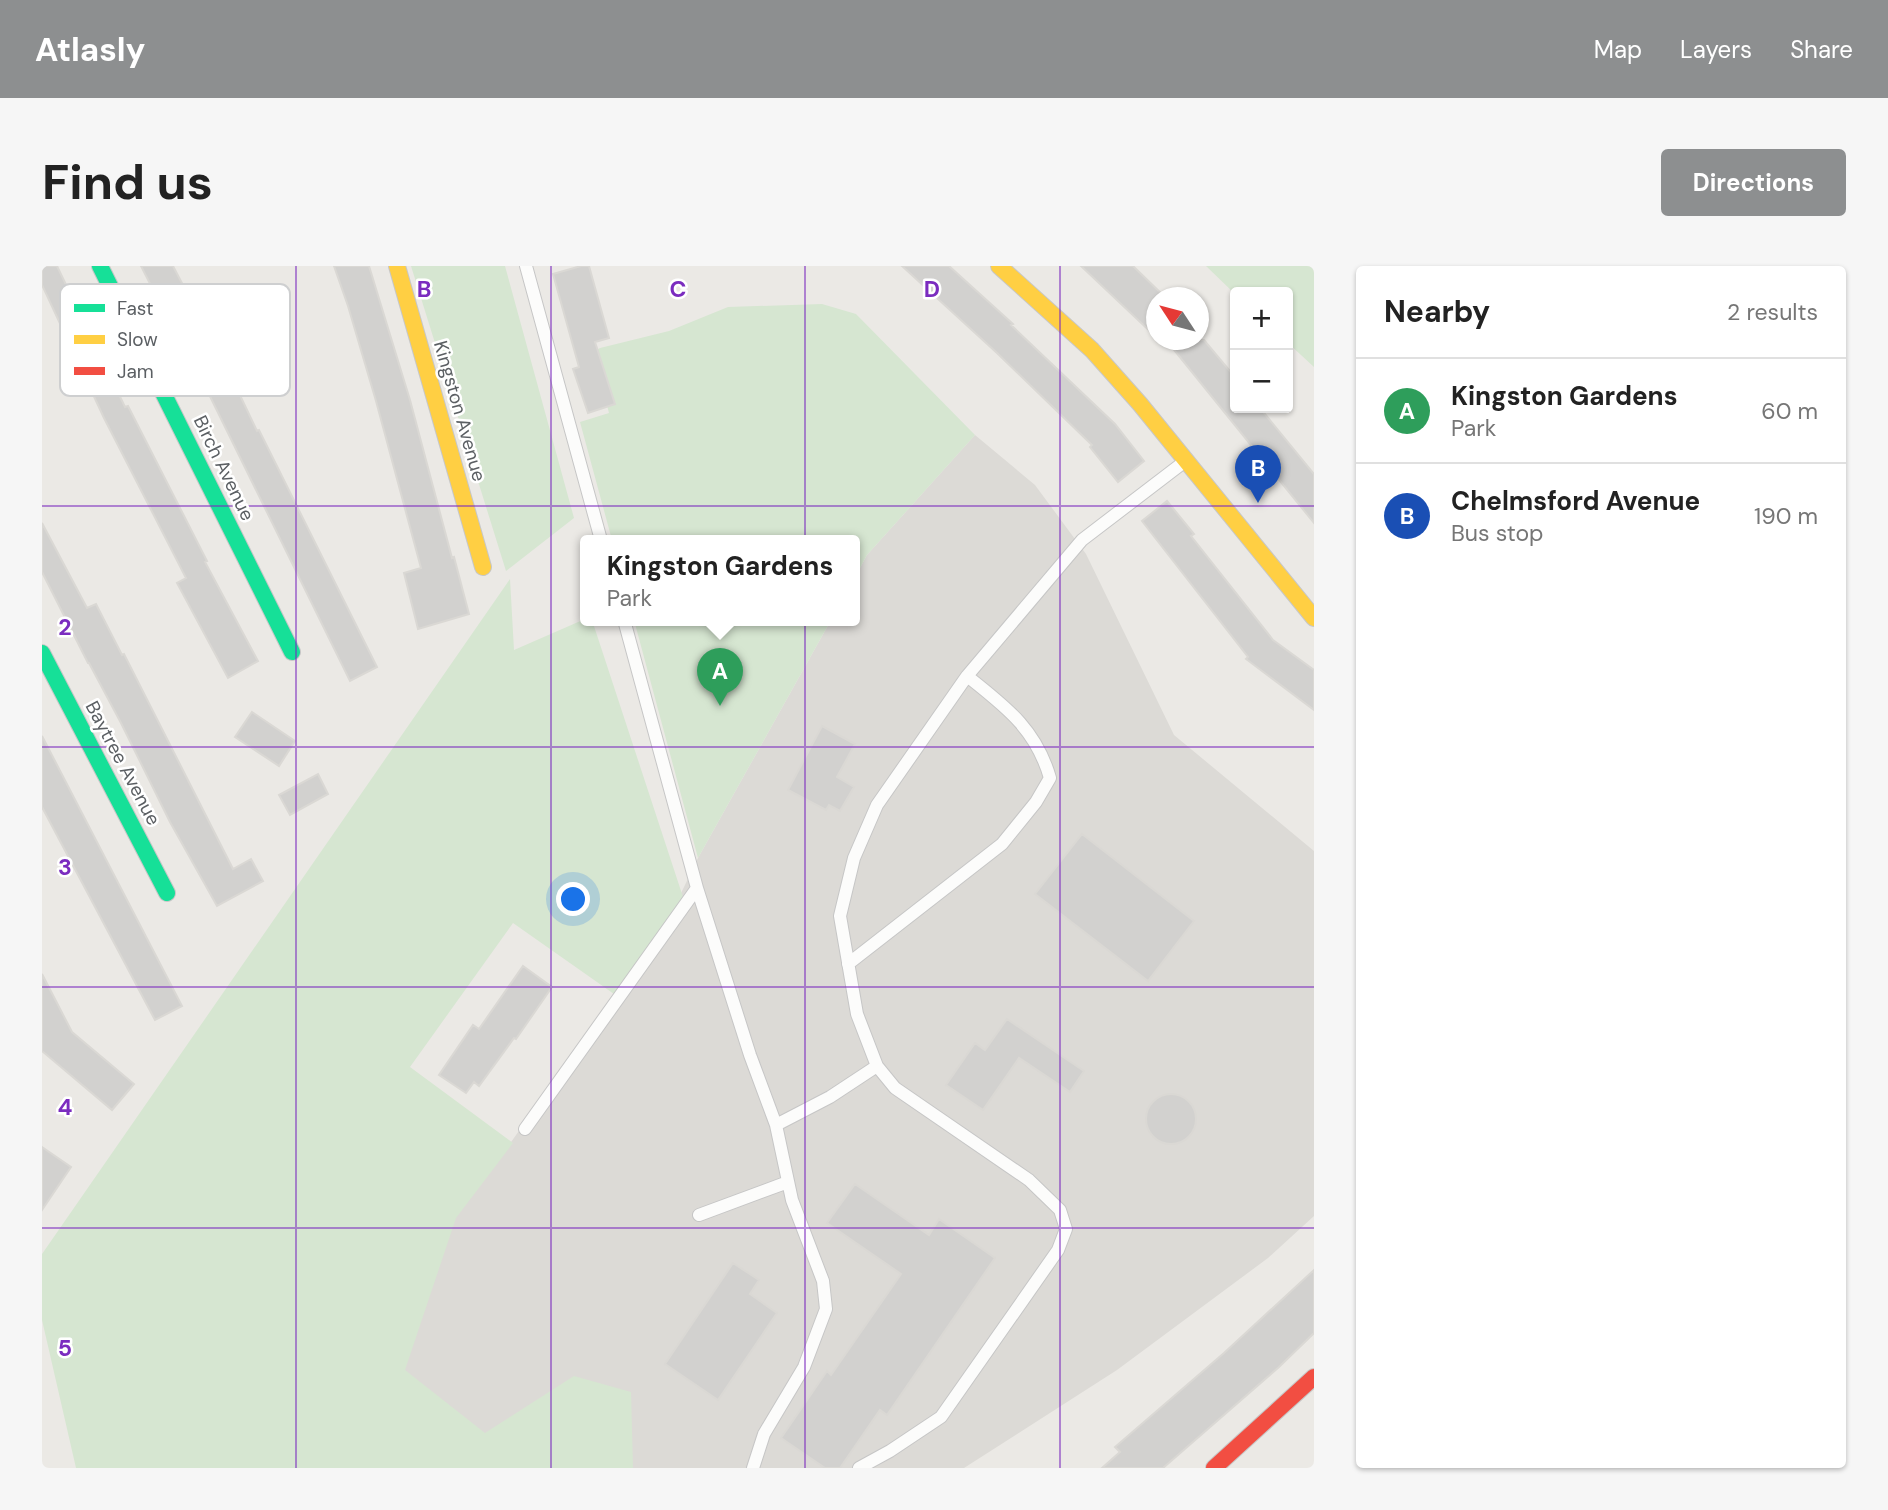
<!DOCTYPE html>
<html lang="en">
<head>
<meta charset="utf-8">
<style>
  body { margin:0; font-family:"DM Sans",sans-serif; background:#f6f6f6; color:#222 }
  .controls { position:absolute; right:21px; top:21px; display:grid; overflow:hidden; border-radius:7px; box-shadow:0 2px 5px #0004 }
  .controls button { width:63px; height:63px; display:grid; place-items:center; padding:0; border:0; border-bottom:2px solid #e0e0e0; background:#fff; color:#222; font:35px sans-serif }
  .compass { position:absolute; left:1104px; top:21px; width:63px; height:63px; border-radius:50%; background:#fff; box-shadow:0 2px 5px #0004; rotate:306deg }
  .you { position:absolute; left:532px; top:634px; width:24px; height:24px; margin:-18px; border:5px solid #fff; border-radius:50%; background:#1a73e8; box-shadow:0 0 0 10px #1a73e833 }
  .badge { display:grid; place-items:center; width:46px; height:46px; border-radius:50%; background:#8d8f90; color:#fff; font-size:23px; font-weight:700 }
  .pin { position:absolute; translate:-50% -58px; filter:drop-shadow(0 2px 4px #0008) }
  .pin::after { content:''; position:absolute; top:37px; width:24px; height:21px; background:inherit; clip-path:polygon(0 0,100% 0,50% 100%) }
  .popup { position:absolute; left:538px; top:269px; width:280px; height:91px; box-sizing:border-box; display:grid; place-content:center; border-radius:7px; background:#fff; filter:drop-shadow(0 2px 5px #0005); font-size:23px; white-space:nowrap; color:#767676 }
  .popup b { font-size:26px; color:#222 }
  .popup::after { content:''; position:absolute; left:50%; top:100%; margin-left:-14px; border:14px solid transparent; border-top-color:#fff }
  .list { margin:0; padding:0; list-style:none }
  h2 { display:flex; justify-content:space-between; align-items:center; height:91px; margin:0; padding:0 28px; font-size:30px }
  h2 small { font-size:23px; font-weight:400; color:#767676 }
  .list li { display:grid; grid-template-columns:46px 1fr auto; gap:21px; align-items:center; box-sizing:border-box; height:105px; padding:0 28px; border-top:2px solid #e0e0e0 }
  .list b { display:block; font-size:26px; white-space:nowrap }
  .list p { margin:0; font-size:23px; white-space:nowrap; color:#767676 }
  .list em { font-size:23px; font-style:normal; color:#767676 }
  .map { position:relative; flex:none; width:1272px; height:1202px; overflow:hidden; border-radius:7px }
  header { display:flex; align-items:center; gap:42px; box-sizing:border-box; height:98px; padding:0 35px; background:#8d8f90; color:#fff }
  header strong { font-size:33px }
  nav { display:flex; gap:38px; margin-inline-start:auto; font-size:24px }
  .intro { display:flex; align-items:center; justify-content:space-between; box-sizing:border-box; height:168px; padding:0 42px }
  h1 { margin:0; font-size:49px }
  .button { padding:18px 32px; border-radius:7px; background:#8d8f90; color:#fff; font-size:24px; font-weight:700 }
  main { display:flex; gap:42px; padding:0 42px }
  aside { flex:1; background:#fff; border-radius:7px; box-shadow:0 2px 5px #0004 }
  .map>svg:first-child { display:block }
  .industrial { fill:#dcdad6 }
  .green { fill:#d6e6d1 }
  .building { fill:#d2d1cf; stroke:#dad8d4; stroke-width:2 }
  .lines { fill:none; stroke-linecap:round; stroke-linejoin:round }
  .lane-casing { stroke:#c6c6c6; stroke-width:14 }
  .fast-casing { stroke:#c7c7c7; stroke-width:18 }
  .slow-casing { stroke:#c7c7c7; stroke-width:18 }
  .jam-casing { stroke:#c7c7c7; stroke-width:18 }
  .lane { stroke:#fcfcfb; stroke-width:12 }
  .fast { stroke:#16e098; stroke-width:16 }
  .slow { stroke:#ffcf43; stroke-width:16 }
  .jam { stroke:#f24e42; stroke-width:16 }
  .grid { fill:none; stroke:#7b2cbf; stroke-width:2; stroke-opacity:0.55 }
  .labels { text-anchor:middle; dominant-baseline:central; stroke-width:5; stroke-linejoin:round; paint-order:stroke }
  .street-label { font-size:19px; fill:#5b5f63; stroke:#fff }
  .key { fill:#fff; stroke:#cecfd0; stroke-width:2 }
  .key-label { font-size:19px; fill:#5b5f63 }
  .grid-label { font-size:23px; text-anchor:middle; font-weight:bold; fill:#7b2cbf; stroke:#fff; stroke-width:5; stroke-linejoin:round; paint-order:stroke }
</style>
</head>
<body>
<header>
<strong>Atlasly</strong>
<nav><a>Map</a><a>Layers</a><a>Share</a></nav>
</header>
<div class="intro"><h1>Find us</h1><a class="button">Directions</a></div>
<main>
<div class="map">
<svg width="1272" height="1202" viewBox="0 0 1272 1202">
  <rect width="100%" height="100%" fill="#ebe9e5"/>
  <path class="industrial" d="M 933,169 L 993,219 L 1044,288 L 1132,469 L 1272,585 L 1272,950 L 1226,992 L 1075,1104 L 922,1202 L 448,1202 L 309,1093 L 467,879 L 628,650 L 656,592 L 789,354 L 813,354 L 813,311 L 825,289 Z"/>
  <path class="green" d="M 369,0 L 463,0 L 532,252 L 464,305 Z
    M 1164,0 L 1272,0 L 1272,101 L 1246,77 L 1246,26 L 1193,28 Z
    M 780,38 L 814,48 L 933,169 L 825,289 L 813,311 L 813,274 L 570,274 L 538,156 L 567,147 L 551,86 L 558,82 L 627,65 L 686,41 Z
    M 468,313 L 472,384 L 543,353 L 550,354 L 641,631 L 572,728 L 471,657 L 368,801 L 471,877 L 414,952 L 363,1104 L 443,1167 L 532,1110 L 589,1126 L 591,1202 L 34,1202 L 0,1054 L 0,988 Z
    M 592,354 L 789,354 L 656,592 Z"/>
  <path class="building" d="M 0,0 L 15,0 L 83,141 L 86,140 L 165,295 L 163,296 L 216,395 L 186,412 L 135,317 L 144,312 L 62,152 L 0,19 Z
    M 99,0 L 131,0 L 153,42 L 156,41 L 215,165 L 217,164 L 335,401 L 308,415 L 128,49 L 125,51 Z
    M 292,0 L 327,0 L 368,134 L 410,292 L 412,291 L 427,348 L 376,363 L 362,307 L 379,302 L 334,135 L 306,40 Z
    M 539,0 L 547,0 L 567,72 L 553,76 L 573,138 L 546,147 L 531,103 L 537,101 L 511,8 Z
    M 860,0 L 907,0 L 971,58 L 969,59 L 1073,158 L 1102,195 L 1076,216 L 1048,181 L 1050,179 L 955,87 Z
    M 1039,0 L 1091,0 L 1124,32 L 1115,32 L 1115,72 Z
    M 1124,74 L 1162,74 L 1193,111 L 1193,142 L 1218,142 L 1272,208 L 1272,257 Z
    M 1125,235 L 1152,268 L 1149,270 L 1231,374 L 1272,404 L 1272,444 L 1204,393 L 1206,391 L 1100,255 Z
    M 0,257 L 45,342 L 54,338 L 80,389 L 82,388 L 191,603 L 209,593 L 221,615 L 175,640 L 128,556 L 79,457 L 47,397 L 46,397 L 0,306 Z
    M 210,446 L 253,475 L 237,500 L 193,471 Z
    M 780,460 L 813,478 L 795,511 L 812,521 L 798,545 L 787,539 L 784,544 L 746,524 Z
    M 0,470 L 140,740 L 113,754 L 0,541 Z
    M 276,508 L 286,528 L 248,549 L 237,529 Z
    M 1040,568 L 1152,655 L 1106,715 L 993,628 Z
    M 481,700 L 510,721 L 474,773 L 472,772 L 437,820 L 432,816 L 424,827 L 397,809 L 431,759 L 437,763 Z
    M 0,708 L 30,766 L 92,818 L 70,844 L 0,785 Z
    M 965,753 L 1042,805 L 1028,826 L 977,792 L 941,844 L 904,819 L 933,777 L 943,784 Z
    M1104 853a25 25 0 1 1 50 0a25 25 0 1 1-50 0Z
    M 0,881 L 29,901 L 0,944 Z
    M 813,918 L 887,969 L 897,953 L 953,992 L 845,1149 L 838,1144 L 798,1202 L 783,1202 L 739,1172 L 785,1105 L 789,1109 L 859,1008 L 785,957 Z
    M 691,997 L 717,1014 L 708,1028 L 735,1047 L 676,1134 L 623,1098 Z
    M 1272,1004 L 1272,1067 L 1237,1101 L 1121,1202 L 1060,1202 L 1078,1186 L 1073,1181 L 1182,1087 Z"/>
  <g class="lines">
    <defs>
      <path id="lane" d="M 484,0 L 559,274
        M 655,622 L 708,789 L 734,859
        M 806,698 L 960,578 L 994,536 L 1008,512 C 994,463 964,441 925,410
        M 483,863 L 655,622 L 582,354
        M 657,949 L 746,916
        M 711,1202 L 722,1168 L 762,1101 L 784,1043 L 781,1015 L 750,934 L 734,859 L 788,831 L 835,800
        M 817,1202 L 848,1185 L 899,1151 L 1016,984 L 1024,963 L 1018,944 L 987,914 L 853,822 L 835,800 L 815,748 L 798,650 L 812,592 L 835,539 L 925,410 L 1040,274 L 1142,196"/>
      <path id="fast" d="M 58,0 L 250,386
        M 0,387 L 125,627"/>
      <path id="slow" d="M 355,0 L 441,301
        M 957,0 L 1050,84 L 1098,138 L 1272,352"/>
      <path id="jam" d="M 1172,1202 L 1272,1111"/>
    </defs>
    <use href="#lane" class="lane-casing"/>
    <use href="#fast" class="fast-casing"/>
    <use href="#slow" class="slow-casing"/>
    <use href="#jam" class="jam-casing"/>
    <use href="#lane" class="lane"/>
    <use href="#fast" class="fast"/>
    <use href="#slow" class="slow"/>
    <use href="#jam" class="jam"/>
  </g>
  <path class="grid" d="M 254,0 L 254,1202M 509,0 L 509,1202M 763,0 L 763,1202M 1018,0 L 1018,1202M 0,240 L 1272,240M 0,481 L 1272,481M 0,721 L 1272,721M 0,962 L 1272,962"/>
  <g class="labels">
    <g class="street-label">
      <text transform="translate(418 145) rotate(74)">Kingston Avenue</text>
      <text transform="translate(182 202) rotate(64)">Birch Avenue</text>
      <text transform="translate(81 497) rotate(62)">Baytree Avenue</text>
    </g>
  </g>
  <rect x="18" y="18" width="230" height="112" rx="10" class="key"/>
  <rect x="32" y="38" width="31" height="8" fill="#16e098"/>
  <rect x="32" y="69" width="31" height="9" fill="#ffcf43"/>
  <rect x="32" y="101" width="31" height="8" fill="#f24e42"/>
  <g class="key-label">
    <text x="75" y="49">Fast</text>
    <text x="75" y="80">Slow</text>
    <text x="75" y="112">Jam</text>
  </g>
  <g class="grid-label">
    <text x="382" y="31">B</text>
    <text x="636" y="31">C</text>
    <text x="890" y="31">D</text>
    <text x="23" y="369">2</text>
    <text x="23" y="609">3</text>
    <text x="23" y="849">4</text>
    <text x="23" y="1090">5</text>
  </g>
</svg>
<div class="controls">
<button>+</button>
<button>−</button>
</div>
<svg class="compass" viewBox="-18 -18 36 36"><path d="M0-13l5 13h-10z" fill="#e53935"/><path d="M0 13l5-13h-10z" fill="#767676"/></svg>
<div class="you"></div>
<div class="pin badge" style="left:678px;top:440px;background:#2e9e5b">A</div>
<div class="popup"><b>Kingston Gardens</b>Park</div>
<div class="pin badge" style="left:1216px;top:237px;background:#1a4fb4">B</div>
</div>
<aside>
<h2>Nearby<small>2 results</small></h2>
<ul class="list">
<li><span class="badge" style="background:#2e9e5b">A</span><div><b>Kingston Gardens</b><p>Park</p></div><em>60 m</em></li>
<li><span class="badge" style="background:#1a4fb4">B</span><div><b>Chelmsford Avenue</b><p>Bus stop</p></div><em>190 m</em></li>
</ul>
</aside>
</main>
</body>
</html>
